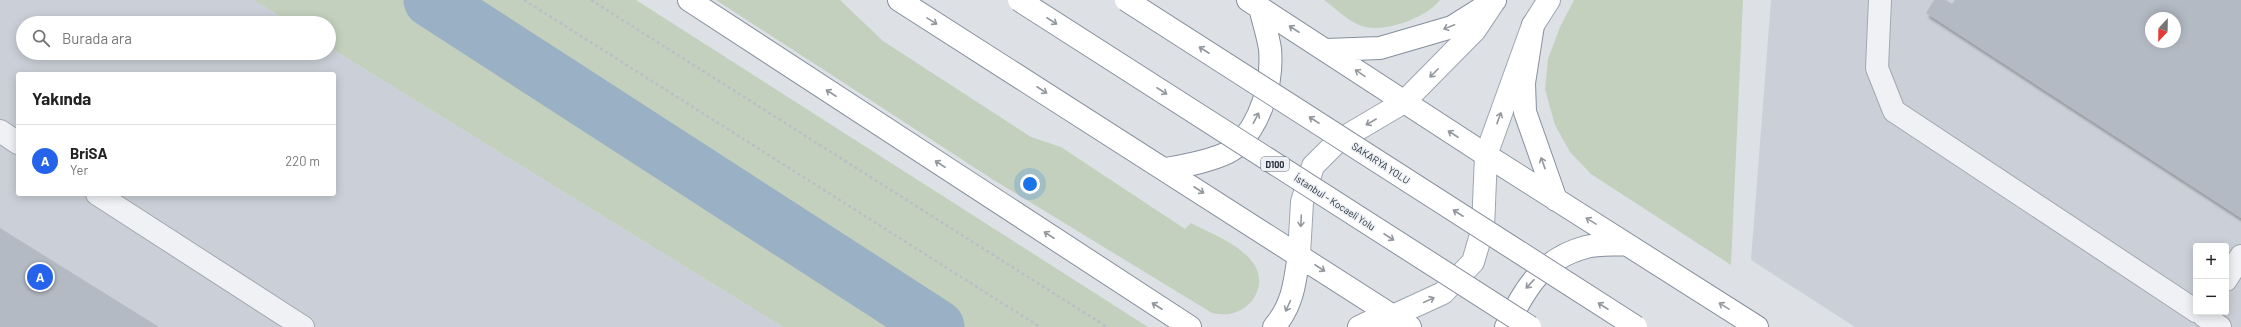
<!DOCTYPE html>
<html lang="tr">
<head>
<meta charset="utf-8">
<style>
  body { margin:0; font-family:Barlow,sans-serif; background:#f6f6f6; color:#222 }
  .controls { position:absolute; right:12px; bottom:12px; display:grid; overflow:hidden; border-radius:4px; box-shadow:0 2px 10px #0003 }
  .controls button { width:36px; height:36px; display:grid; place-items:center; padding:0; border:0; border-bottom:1px solid #e0e0e0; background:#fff; color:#222; font:20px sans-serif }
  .compass { position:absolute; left:2145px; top:12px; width:36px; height:36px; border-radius:50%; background:#fff; box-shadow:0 2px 10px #0003; rotate:202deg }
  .you { position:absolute; left:1030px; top:184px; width:14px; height:14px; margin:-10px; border:3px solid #fff; border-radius:50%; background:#1a73e8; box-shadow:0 0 0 6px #1a73e833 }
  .badge { display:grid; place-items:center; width:26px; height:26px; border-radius:50%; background:#2563eb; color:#fff; font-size:13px; font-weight:700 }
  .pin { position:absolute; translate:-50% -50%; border:2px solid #fff; box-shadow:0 1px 4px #0006 }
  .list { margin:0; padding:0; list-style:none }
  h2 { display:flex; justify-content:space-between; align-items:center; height:52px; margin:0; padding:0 16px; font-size:17px }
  h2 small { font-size:13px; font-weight:400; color:#767676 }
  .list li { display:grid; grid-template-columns:26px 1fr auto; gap:12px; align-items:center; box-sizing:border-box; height:72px; padding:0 16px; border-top:1px solid #e0e0e0 }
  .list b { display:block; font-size:15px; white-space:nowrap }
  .list p { margin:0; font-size:13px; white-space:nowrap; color:#767676 }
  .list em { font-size:13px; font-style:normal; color:#767676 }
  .icon { flex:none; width:22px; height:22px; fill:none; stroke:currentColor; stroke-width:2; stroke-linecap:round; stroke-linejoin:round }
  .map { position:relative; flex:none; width:2241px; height:327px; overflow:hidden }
  .search { position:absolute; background:#fff; box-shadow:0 2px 10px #0003; left:16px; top:16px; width:320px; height:44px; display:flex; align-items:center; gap:10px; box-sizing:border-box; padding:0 14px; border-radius:22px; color:#767676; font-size:15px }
  .panel { position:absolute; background:#fff; box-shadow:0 2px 10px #0003; left:16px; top:72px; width:320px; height:124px; border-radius:4px }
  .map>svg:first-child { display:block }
  .built { fill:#cbd0d8; fill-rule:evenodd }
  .green { fill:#c3d0be }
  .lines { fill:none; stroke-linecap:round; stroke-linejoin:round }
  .river { stroke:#99b0c5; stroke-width:55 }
  .building { fill:#b4bac3; fill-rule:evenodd; filter:url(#shadow) }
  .minor-casing { stroke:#a3a8b0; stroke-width:24 }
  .major-casing { stroke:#9da6b1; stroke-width:24 }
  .highway-casing { stroke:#858f9c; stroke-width:24 }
  .path { stroke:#bbbfc5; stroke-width:2.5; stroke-dasharray:3 3; stroke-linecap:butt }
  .minor { stroke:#eff1f5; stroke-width:22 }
  .major { stroke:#fff; stroke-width:22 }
  .highway { stroke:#fff; stroke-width:22 }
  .highway-bridge-casing { stroke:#858f9c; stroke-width:24; stroke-linecap:butt }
  .highway-bridge { stroke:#fff; stroke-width:22 }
  .oneway { stroke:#93989e }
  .labels { text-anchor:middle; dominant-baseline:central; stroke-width:3; stroke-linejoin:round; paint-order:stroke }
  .shield { fill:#ecf0f4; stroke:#626a73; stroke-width:1 }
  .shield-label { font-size:9px; font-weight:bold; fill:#27303c }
  .street-label { font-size:10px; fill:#27303c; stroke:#ecf0f4 }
</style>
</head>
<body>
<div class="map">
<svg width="2241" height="327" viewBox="0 0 2241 327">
  <defs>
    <filter id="shadow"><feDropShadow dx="2.5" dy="4.5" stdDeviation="1" flood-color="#0004"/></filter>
  </defs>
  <rect width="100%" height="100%" fill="#dde1e6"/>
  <path class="built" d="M 0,0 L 253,0 L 291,23 L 23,23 L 23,53 L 329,53 L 329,47 L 783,327 L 0,327 ZM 18,74 L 334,74 L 334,194 L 18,194 Z
    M 1771,0 L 2241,0 L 2241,327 L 1855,327 L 1751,260 ZM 2151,18 L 2175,18 L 2175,42 L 2151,42 ZM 2196,246 L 2226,246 L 2226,312 L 2196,312 Z"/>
  <path class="green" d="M 253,0 L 636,0 L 1148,327 L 783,327 L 329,47 L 329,23 L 291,23 Z
    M 716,0 L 840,0 L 883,41 L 1031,137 L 1061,147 L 1185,229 L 1191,223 C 1215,236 1263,252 1259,285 C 1258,291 1254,300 1249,304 C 1238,314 1227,316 1212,313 L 992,179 Z
    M 1324,0 L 1440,0 C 1426,18 1382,35 1359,25 C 1347,20 1335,8 1324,0 Z
    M 1574,0 L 1743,0 L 1731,265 L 1591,174 L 1570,152 L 1555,125 L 1545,89 L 1548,59 L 1560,27 Z"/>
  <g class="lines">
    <path class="river" d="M 431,0 L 937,327"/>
  </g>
  <path class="building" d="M 1934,0 L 1946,0 L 1952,4 L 1955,0 L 2241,0 L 2241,218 L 1926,13 ZM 2151,18 L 2175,18 L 2175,42 L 2151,42 Z
    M 0,228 L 159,327 L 0,327 Z"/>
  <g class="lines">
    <defs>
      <path id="minor" d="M 1880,0 L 1877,68 L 1894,111 L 2196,311
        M 0,131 L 18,143
        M 97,194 L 303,327
        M 2226,280 L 2241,256
        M 2207,312 L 2204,316 L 2220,327"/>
      <path id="major" d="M 1299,254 L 1302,202 L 1313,166 L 1338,141 L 1404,102 L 1475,30 L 1495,0
        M 1393,316 L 1443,293 L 1473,262 L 1483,228 L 1486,155 L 1533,25 L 1549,0"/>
      <path id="highway" d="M 689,0 L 1190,327
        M 899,0 L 1410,327
        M 1248,0 L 1486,155 L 1757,327
        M 1533,25 L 1524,83 L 1525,112 L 1556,200
        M 1327,50 L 1380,48 L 1452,27 L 1495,0
        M 1166,169 C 1183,166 1223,159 1236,147 C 1261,123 1273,83 1270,49 C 1268,35 1263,21 1260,7
        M 1274,327 C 1293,305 1295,282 1299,254
        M 1359,327 L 1378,318 L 1393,316
        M 1506,327 C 1525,289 1541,259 1586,247 C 1598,244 1613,245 1626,244"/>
    </defs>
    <use href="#minor" class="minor-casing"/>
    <use href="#major" class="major-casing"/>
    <use href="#highway" class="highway-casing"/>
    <path class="path" d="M 524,0 L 1040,327
      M 591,0 L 1107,327"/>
    <use href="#minor" class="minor"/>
    <use href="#major" class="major"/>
    <use href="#highway" class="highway"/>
    <defs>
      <path id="highway-bridge" d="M 1019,0 L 1530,327
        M 1126,0 L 1636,327"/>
    </defs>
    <use href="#highway-bridge" class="highway-bridge-casing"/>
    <use href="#highway-bridge" class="highway-bridge"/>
  </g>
  <defs><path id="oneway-shaft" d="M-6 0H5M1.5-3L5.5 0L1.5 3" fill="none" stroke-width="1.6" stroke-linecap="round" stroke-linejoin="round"/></defs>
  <g class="oneway">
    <use href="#oneway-shaft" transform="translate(932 21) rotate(32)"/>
    <use href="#oneway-shaft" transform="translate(1052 21) rotate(33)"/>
    <use href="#oneway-shaft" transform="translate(1449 27) rotate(158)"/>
    <use href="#oneway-shaft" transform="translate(1294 29) rotate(-147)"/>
    <use href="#oneway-shaft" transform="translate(1204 50) rotate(-147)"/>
    <use href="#oneway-shaft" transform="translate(1360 73) rotate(-146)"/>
    <use href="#oneway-shaft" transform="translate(1434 73) rotate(135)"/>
    <use href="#oneway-shaft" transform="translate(1042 90) rotate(33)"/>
    <use href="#oneway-shaft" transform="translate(1162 91) rotate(33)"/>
    <use href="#oneway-shaft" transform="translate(831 93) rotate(-147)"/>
    <use href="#oneway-shaft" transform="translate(1256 118) rotate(-63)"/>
    <use href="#oneway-shaft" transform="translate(1499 118) rotate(-70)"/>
    <use href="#oneway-shaft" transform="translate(1314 120) rotate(-147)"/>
    <use href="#oneway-shaft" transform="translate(1371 122) rotate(150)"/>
    <use href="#oneway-shaft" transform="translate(1453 134) rotate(-147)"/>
    <use href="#oneway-shaft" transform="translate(1543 163) rotate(-110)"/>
    <use href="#oneway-shaft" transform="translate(940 164) rotate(-147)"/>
    <use href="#oneway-shaft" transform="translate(1199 190) rotate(33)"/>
    <use href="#oneway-shaft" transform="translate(1458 213) rotate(-147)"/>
    <use href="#oneway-shaft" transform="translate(1301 221) rotate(93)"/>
    <use href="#oneway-shaft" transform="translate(1591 221) rotate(-148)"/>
    <use href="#oneway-shaft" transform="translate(1049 235) rotate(-147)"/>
    <use href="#oneway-shaft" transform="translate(1389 237) rotate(33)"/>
    <use href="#oneway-shaft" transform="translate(1320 268) rotate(33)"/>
    <use href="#oneway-shaft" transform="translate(1530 284) rotate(133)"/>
    <use href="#oneway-shaft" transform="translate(1429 300) rotate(-25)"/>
    <use href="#oneway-shaft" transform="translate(1157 306) rotate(-147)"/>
    <use href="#oneway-shaft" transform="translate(1288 306) rotate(114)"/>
    <use href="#oneway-shaft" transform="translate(1603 306) rotate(-147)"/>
    <use href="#oneway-shaft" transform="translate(1724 306) rotate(-148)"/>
  </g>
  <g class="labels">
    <rect class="shield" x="1261" y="157" width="28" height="14" rx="3"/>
    <g class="shield-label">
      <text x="1275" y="164">D100</text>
    </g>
    <g class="street-label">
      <text transform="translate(1381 163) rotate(33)">SAKARYA YOLU</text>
      <text transform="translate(1335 202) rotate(33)">İstanbul - Kocaeli Yolu</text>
    </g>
  </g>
</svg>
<div class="controls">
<button>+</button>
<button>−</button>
</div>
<svg class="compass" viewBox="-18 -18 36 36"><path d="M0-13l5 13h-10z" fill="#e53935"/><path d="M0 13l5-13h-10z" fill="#767676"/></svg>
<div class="you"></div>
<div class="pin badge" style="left:40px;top:277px">A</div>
<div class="search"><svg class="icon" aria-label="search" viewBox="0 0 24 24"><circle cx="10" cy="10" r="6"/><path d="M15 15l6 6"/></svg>Burada ara</div>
<section class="panel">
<h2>Yakında<small></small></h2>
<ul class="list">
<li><span class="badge">A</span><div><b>BriSA</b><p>Yer</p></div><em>220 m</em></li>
</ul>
</section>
</div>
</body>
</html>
